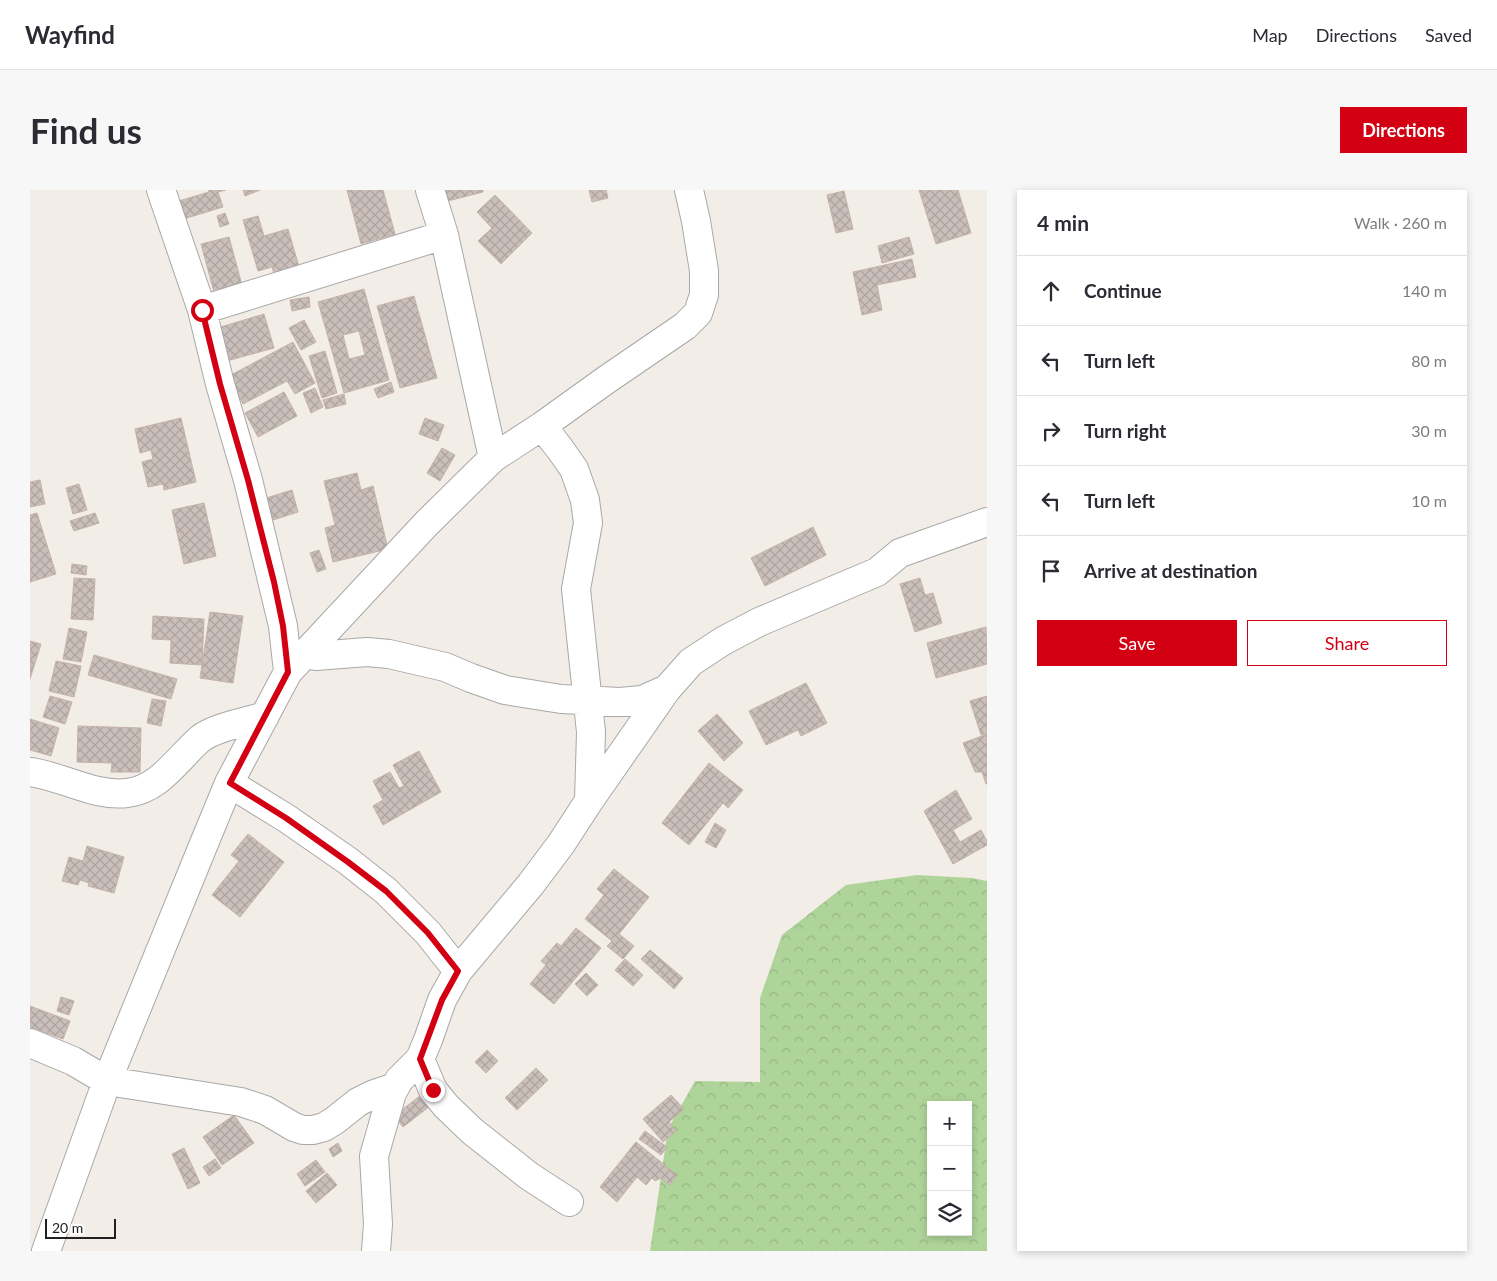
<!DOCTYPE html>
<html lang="en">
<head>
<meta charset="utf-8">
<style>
  body { margin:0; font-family:Lato,sans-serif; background:#f7f7f7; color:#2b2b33 }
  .controls { position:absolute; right:15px; bottom:15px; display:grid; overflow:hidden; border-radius:0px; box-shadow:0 2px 8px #0003 }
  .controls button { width:45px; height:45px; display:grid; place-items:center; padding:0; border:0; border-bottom:1px solid #e1e1e2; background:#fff; color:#2b2b33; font:25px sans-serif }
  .scale { position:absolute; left:15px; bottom:12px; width:71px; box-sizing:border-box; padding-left:5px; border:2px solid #212121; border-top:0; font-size:14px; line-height:18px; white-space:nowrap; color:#212121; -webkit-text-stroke:4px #fff; paint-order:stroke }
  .stop { position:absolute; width:15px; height:15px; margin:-11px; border:4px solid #d20012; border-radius:50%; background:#fff }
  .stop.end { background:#d20012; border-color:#fff; box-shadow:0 1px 5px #0008 }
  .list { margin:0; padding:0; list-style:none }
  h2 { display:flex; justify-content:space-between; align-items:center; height:65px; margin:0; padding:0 20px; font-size:21px }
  h2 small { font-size:16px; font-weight:400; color:#7c7c81 }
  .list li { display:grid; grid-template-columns:32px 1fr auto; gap:15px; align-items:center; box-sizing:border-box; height:70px; padding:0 20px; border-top:1px solid #e1e1e2 }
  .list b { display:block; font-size:19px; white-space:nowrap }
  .list em { font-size:16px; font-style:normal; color:#7c7c81 }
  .actions { display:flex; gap:10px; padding:15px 20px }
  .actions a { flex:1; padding:11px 0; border:1px solid #d20012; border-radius:0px; text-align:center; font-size:18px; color:#d20012 }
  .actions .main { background:#d20012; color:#fff }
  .icon { flex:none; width:28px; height:28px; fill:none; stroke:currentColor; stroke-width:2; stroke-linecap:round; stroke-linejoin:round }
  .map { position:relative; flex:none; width:957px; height:1061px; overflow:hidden; border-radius:0px }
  header { display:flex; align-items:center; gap:30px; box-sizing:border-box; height:70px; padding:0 25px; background:#fff; border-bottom:1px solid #e1e1e2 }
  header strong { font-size:24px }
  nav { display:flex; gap:28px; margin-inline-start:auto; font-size:18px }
  .intro { display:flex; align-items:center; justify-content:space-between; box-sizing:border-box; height:120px; padding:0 30px }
  h1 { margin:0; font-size:35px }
  .button { padding:12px 22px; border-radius:0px; background:#d20012; color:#fff; font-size:18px; font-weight:700 }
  main { display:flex; gap:30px; padding:0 30px }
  aside { flex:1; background:#fff; border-radius:0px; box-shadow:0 2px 8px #0003 }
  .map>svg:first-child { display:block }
  .forest { fill:url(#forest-crowns); fill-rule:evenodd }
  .building { fill:url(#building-cross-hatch); stroke:#c5b2a8; fill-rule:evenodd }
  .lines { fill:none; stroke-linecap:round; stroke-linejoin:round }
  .minor-casing { stroke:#a8a8a8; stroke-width:30 }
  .minor { stroke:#fff; stroke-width:28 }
  .route { stroke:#d20012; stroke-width:6 }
</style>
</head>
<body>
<header>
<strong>Wayfind</strong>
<nav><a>Map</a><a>Directions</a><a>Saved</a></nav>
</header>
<div class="intro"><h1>Find us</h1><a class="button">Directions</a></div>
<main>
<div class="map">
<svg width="957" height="1061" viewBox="0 0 957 1061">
  <defs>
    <pattern id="forest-crowns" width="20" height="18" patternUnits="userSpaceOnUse" patternTransform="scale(1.25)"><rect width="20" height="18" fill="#afd499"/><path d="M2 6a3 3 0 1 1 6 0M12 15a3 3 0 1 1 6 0" fill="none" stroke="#96b684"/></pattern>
    <pattern id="building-cross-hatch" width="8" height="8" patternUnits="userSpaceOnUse" patternTransform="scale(1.25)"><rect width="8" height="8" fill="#cabfba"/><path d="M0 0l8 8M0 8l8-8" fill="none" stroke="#ada4a0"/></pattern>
  </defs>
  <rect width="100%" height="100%" fill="#f2ede7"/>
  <path class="forest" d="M 887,685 L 942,688 L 957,691 L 957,1061 L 620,1061 L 638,939 L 665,891 L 730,892 L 730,808 L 752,745 L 816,695 ZM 901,915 L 938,915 L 938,1042 L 901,1042 Z"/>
  <path class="building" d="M 178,0 L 196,0 L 188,2 L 193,17 L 147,31 L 142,13 L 179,2 Z
    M 213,0 L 230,0 L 215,6 Z
    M 317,0 L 353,0 L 365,44 L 331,54 Z
    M 406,0 L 453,0 L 453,2 L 410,13 Z
    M 559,0 L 576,0 L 578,8 L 562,12 Z
    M 889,0 L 928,0 L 941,43 L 906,54 Z
    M 814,1 L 823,39 L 806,43 L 797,5 Z
    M 465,5 L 502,43 L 471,74 L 448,51 L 462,38 L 447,22 Z
    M 195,23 L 199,34 L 190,37 L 187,26 Z
    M 228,26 L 234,46 L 258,39 L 270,80 L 245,87 L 242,77 L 228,81 L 213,30 Z
    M 199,47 L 212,95 L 184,102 L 171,54 Z
    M 879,47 L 884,64 L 852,73 L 848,56 Z
    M 882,69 L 886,87 L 847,95 L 852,120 L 832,125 L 823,82 Z
    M 334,99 L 359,190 L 314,203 L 288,112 ZM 329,141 L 335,165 L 319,169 L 313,145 Z
    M 384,106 L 407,188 L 370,198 L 347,116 Z
    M 279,107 L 280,117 L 262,121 L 260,110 Z
    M 234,124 L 244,158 L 193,172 L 184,139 Z
    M 274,130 L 286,152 L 271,160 L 259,138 Z
    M 263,152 L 285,193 L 265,204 L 257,191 L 213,214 L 199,186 Z
    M 295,161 L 307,203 L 292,208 L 279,166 Z
    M 361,192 L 364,202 L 348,208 L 344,199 Z
    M 285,198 L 293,217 L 281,223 L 273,203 Z
    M 254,202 L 267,226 L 228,247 L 215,223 Z
    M 314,204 L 316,214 L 296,219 L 293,210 Z
    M 151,228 L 166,292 L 134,300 L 133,294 L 118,297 L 112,272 L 123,269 L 121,260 L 110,263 L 105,239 Z
    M 395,228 L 414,235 L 408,251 L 389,244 Z
    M 412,258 L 425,265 L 410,291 L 397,283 Z
    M 327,283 L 331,300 L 343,296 L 358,359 L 303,372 L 295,338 L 305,335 L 294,291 Z
    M 10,290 L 15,314 L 0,317 L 0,292 Z
    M 49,294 L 57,320 L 43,324 L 36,298 Z
    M 262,300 L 268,322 L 240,331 L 233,309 Z
    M 174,313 L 186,366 L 154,374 L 142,320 Z
    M 7,323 L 26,384 L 0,392 L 0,325 Z
    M 65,323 L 69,333 L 44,341 L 40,331 Z
    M 783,337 L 796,365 L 735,396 L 721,368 Z
    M 289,360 L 296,379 L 287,382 L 280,363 Z
    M 42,374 L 57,376 L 56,385 L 41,383 Z
    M 44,388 L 65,389 L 63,430 L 41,429 Z
    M 890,388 L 895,405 L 903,403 L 912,433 L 885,442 L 870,394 Z
    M 180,422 L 213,426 L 203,493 L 170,488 Z
    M 123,426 L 174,429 L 172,475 L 140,473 L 141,450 L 122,449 Z
    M 956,437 L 957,474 L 906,488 L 897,453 Z
    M 39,438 L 57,442 L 51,472 L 33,469 Z
    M 0,451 L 11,454 L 0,489 Z
    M 64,465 L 147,489 L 141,509 L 58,485 Z
    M 26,471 L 51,476 L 44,507 L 19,501 Z
    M 776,493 L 797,533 L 771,546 L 768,540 L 736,555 L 719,521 Z
    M 20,506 L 42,512 L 35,534 L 13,527 Z
    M 957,506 L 957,543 L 951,545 L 940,511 Z
    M 122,509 L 136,511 L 131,536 L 117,533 Z
    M 687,524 L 713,553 L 694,571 L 668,541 Z
    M 0,529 L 29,538 L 21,566 L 0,560 Z
    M 48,536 L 111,538 L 110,582 L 81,582 L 82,573 L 47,572 Z
    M 957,544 L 957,594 L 956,594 L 952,582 L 945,582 L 933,553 Z
    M 389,561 L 411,602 L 353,635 L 343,616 L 353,610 L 343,591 L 360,582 L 369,598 L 374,596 L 363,575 Z
    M 679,573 L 713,600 L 698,618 L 693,613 L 659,655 L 632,633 Z
    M 926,600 L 942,629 L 923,640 L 930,652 L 951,640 L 957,651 L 957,655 L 923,674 L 894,621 Z
    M 685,633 L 696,640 L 686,658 L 675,652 Z
    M 218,644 L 254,672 L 210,727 L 182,705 L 209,671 L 201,665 Z
    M 57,656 L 94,667 L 84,703 L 58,696 L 59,693 L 50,690 L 48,695 L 32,691 L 39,667 L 53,671 Z
    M 584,679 L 619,707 L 589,744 L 604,756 L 593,769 L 577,756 L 582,751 L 555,729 L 574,705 L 567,699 Z
    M 546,738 L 571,758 L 524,814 L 500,794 L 516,775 L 511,771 L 527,753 L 531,756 Z
    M 620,760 L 653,788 L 644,799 L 611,769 Z
    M 595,769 L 613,785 L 603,796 L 585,780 Z
    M 556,783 L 568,795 L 557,806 L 545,794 Z
    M 31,807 L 44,811 L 39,825 L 27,821 Z
    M 0,816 L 40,831 L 33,849 L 0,837 Z
    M 457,860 L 468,871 L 456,883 L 445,872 Z
    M 506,878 L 518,890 L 487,920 L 475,908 Z
    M 395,902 L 404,913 L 373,937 L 364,926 Z
    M 641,905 L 654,919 L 639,932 L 646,941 L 633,952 L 613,929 Z
    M 204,925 L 224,953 L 192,975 L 173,947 Z
    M 615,941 L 637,957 L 631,965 L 609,949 Z
    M 606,952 L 647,985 L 640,995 L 631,988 L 625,991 L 622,988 L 616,995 L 607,987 L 587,1012 L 570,997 Z
    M 308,953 L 312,961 L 303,967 L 299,959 Z
    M 154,958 L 170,993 L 158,999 L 142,964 Z
    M 185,969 L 191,978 L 179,986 L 173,977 Z
    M 286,970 L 295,982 L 275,996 L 267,984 Z
    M 297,983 L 307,995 L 286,1013 L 276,1001 Z"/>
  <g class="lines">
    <defs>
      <path id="minor" d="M 131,0 L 172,120 L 190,194 L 218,290 L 253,436 L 258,482
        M 400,0 L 414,45 L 463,268
        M 172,120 L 414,45
        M 512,236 L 530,259 L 544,279 L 555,310 L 558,333 L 546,399 L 561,542 L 559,611
        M 275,464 L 286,466 L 337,462 L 359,464 L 415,477 L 441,488 L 475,500 L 531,509 L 590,512 L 612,510 L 637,499
        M 0,582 C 32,586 64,607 97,603 C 129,600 148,568 170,549 C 185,537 216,532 235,526
        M 199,593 L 256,628 L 318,671 L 356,701 L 398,743 L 428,781
        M 0,853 L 43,871 L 77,891 L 211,912 L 235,920 L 264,937 L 273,940 L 283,940 L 294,937 L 304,931 L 328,912 L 342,905 L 365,897
        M 390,869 L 403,900 L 416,916 L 442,941 L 499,986 L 539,1012
        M 16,1061 L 77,891 L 173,656 L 199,593 L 258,482 L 397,333 L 463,268 L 512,236 L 576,190 L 655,136 L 668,123 L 674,105 L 674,81 L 666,31 L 659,0
        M 346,1061 L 348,1034 L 344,966 L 362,903 L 369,890 L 390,869 L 398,850 L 412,810 L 428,781 L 501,694 L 531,654 L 559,611 L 637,499 L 661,472 L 693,451 L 729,432 L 847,382 L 870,363 L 957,332"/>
    </defs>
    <use href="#minor" class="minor-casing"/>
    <use href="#minor" class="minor"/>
  </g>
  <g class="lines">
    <path class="route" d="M 172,120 L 190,194 L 218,290 L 244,392 L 253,436 L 258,482 L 200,593 L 256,628 L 318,672 L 356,701 L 398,743 L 428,781 L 412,810 L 390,869 L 403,900"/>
  </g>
</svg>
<div class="controls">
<button>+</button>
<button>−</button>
<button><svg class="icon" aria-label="layers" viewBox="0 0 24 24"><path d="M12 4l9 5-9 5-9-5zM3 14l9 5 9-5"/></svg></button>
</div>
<div class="scale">20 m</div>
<div class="stop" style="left:172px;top:120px"></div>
<div class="stop end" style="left:403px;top:900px"></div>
</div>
<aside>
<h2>4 min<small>Walk · 260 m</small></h2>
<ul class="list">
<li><svg class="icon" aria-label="ahead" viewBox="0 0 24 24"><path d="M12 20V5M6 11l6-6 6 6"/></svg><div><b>Continue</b></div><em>140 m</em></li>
<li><svg class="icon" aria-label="left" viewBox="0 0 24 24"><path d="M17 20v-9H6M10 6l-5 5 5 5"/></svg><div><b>Turn left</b></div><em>80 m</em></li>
<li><svg class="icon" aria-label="right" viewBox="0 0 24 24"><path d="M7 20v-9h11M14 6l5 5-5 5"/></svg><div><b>Turn right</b></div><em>30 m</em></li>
<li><svg class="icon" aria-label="left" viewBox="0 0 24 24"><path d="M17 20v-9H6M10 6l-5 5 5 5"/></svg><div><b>Turn left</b></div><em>10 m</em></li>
<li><svg class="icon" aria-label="arrive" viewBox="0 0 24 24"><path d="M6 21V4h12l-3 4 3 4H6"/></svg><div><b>Arrive at destination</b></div></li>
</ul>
<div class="actions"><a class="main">Save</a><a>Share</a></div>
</aside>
</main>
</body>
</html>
